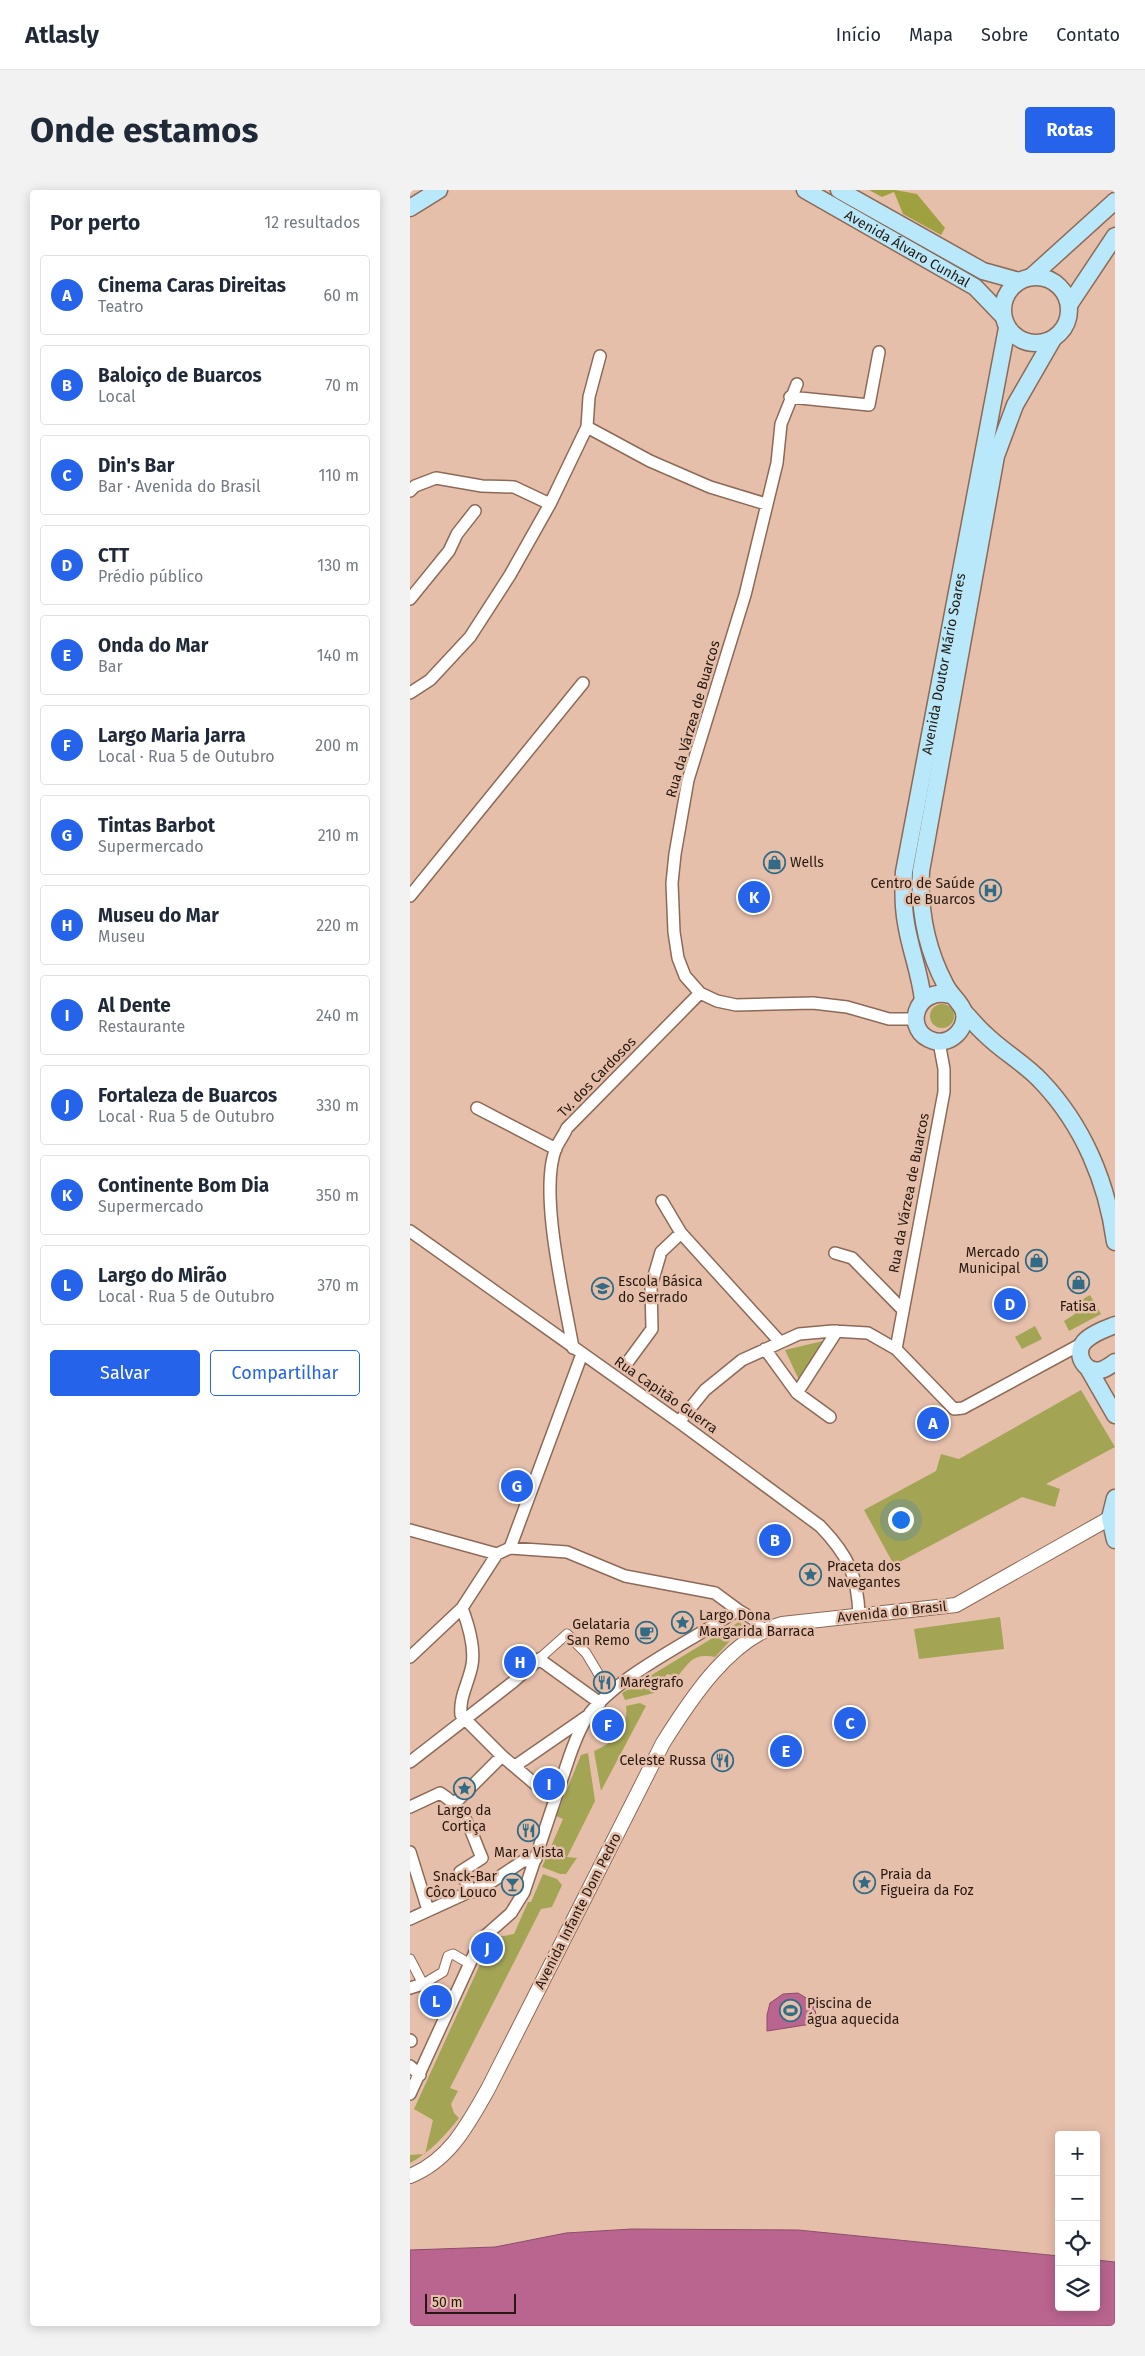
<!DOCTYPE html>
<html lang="pt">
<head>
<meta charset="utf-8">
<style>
  body { margin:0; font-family:"Fira Sans",sans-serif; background:#f2f2f3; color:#1f2937 }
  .controls { position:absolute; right:15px; bottom:15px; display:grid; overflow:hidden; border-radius:5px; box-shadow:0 2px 12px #0003 }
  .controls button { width:45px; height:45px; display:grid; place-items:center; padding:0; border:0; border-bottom:1px solid #e0e1e3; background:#fff; color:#1f2937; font:25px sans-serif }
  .scale { position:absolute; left:15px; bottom:12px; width:91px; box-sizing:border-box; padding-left:5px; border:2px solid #261911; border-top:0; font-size:14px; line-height:18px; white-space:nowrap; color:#261911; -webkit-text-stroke:4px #e6bfab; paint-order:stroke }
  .you { position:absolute; left:490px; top:1329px; width:18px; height:18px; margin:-12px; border:4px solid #fff; border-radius:50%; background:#1a73e8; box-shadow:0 0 0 8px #1a73e833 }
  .badge { display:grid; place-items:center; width:32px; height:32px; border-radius:50%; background:#2563eb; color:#fff; font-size:16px; font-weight:700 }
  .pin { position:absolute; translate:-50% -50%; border:2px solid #fff; box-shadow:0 1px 5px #0006 }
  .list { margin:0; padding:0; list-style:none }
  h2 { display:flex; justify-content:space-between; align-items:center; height:65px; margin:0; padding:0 20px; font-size:21px }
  h2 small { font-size:16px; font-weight:400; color:#747a83 }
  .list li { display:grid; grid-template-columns:32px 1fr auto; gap:15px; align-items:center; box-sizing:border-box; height:80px; margin:0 10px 10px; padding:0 10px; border:1px solid #e0e1e3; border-radius:5px }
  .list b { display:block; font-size:19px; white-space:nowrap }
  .list p { margin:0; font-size:16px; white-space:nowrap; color:#747a83 }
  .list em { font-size:16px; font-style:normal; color:#747a83 }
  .actions { display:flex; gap:10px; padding:15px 20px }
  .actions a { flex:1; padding:11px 0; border:1px solid #2563eb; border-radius:5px; text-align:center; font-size:18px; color:#2563eb }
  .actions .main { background:#2563eb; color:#fff }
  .icon { flex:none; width:28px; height:28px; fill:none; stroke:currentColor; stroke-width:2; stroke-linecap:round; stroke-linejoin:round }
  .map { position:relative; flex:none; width:705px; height:2136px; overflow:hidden; border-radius:5px }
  header { display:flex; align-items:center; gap:30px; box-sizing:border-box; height:70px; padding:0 25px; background:#fff; border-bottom:1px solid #e0e1e3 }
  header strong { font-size:24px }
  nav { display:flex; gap:28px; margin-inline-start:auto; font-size:18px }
  .intro { display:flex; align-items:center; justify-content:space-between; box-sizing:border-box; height:120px; padding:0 30px }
  h1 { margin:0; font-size:35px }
  .button { padding:12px 22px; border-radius:5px; background:#2563eb; color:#fff; font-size:18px; font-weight:700 }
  main { display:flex; gap:30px; padding:0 30px }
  aside { flex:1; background:#fff; border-radius:5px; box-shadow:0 2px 12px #0003 }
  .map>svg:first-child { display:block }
  .green { fill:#a3a454 }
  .forest { fill:#9fa03f }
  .water { fill:#b9658f; stroke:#8d4e69 }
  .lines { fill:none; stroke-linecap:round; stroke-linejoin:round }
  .pedestrian-casing { stroke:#8c6a57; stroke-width:11 }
  .minor-casing { stroke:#8c6a57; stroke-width:14 }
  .tertiary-casing { stroke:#8c6a57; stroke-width:16 }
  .secondary-casing { stroke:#8c6a57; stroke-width:19 }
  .pedestrian { stroke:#fff; stroke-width:9 }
  .minor { stroke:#fff; stroke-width:11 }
  .tertiary { stroke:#fff; stroke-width:14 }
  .secondary { stroke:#b8e8f9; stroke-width:16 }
  .labels { text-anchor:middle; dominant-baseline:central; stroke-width:5; stroke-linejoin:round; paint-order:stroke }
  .street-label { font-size:14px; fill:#261911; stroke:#e6bfab }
  .poi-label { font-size:14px; fill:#261911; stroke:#e6bfab; text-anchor:start }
</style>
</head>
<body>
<header>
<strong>Atlasly</strong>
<nav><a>Início</a><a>Mapa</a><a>Sobre</a><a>Contato</a></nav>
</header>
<div class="intro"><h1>Onde estamos</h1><a class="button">Rotas</a></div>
<main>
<aside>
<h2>Por perto<small>12 resultados</small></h2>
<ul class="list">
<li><span class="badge">A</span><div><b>Cinema Caras Direitas</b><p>Teatro</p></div><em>60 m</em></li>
<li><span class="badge">B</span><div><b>Baloiço de Buarcos</b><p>Local</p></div><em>70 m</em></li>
<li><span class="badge">C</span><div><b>Din's Bar</b><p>Bar · Avenida do Brasil</p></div><em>110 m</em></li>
<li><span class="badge">D</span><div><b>CTT</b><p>Prédio público</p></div><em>130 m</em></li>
<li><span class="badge">E</span><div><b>Onda do Mar</b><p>Bar</p></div><em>140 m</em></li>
<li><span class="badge">F</span><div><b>Largo Maria Jarra</b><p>Local · Rua 5 de Outubro</p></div><em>200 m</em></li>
<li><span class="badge">G</span><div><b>Tintas Barbot</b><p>Supermercado</p></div><em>210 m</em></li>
<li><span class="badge">H</span><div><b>Museu do Mar</b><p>Museu</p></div><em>220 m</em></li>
<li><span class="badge">I</span><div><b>Al Dente</b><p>Restaurante</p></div><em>240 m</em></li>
<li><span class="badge">J</span><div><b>Fortaleza de Buarcos</b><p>Local · Rua 5 de Outubro</p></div><em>330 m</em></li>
<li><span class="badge">K</span><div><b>Continente Bom Dia</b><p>Supermercado</p></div><em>350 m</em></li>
<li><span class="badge">L</span><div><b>Largo do Mirão</b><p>Local · Rua 5 de Outubro</p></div><em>370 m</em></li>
</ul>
<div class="actions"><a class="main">Salvar</a><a>Compartilhar</a></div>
</aside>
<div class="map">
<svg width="705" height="2136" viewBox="0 0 705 2136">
  <rect width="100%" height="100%" fill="#e6bfab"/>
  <path class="green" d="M520 826a12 12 0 1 1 24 0a12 12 0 1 1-24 0Z
    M 680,1105 L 691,1124 L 659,1141 L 654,1131 L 665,1124 L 661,1116 Z
    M 625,1136 L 632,1149 L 612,1159 L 605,1147 Z
    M 417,1150 L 389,1190 L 375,1160 Z
    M 671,1200 L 705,1257 L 636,1294 L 650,1299 L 645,1317 L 612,1307 L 484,1375 L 454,1320 L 526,1281 L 531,1264 L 549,1269 Z
    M 590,1427 L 594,1459 L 509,1469 L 504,1439 Z
    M 329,1432 L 332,1435 L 330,1440 L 305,1467 C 284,1463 280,1471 268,1486 L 257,1484 L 244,1503 L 215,1510 L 212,1503 Z
    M 230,1513 L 236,1516 L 191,1601 L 184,1561 C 203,1553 219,1538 216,1516 Z
    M 178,1563 L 185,1611 L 157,1667 L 167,1668 L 156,1684 L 150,1684 L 132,1677 L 153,1629 L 146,1626 L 171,1565 Z
    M 133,1684 L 147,1689 L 152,1695 L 142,1717 L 131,1719 L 40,1898 L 48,1901 L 41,1914 L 44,1923 L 49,1928 C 35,1946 20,1962 0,1973 L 0,1965 L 15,1964 L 23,1930 L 4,1919 L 82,1748 L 104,1744 L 118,1712 L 121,1712 Z"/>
  <path class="forest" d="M 459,0 L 485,0 L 507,4 L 535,38 L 531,45 L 493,24 L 484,2 L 472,7 Z"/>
  <path class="water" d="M 388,1803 L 403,1812 L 408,1833 L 357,1841 L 357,1825 L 360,1813 L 373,1804 Z
    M 222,2039 L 388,2040 L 649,2066 L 649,2117 L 686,2117 L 686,2070 L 705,2072 L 705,2136 L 0,2136 L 0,2060 L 85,2057 L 156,2043 Z"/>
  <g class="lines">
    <defs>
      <path id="pedestrian" d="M 129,1469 L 157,1444 L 176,1463 L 200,1503
        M 0,1769 L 13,1794 L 33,1782 L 38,1766 L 43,1764 L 60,1774"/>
      <path id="minor" d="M 387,194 L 371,234 L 367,273 L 335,405 L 278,590 L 265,664 L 262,693 L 264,742 L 268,768 L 275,786 L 290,803 L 307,811 L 326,815 L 403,813 L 437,817 L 479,829 L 506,829
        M 380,207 L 459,215 L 469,162
        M 177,237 L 240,271 L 300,297 L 356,314
        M 0,301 L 5,296 L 26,288 L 72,296 L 104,297 L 140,314
        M 0,409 L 39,361 L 47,344 L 65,321
        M 0,503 L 20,490 L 60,447 L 100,385 L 140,314 L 177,237 L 179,207 L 190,166
        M 0,706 L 173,493
        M 67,918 L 146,959
        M 252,1011 L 271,1043 L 370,1152
        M 0,1041 L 269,1232 L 410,1336 C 438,1365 448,1386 449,1426
        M 425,1063 L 442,1068 L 493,1120
        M 163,1158 C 155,1111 128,1001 146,958 C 149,951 154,945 157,938 L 290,803
        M 355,1159 L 387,1203 L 420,1227
        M 486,1159 L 534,902 L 534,879 L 529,852
        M 217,1173 L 242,1139 L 241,1096 L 251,1062 L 271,1043
        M 387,1203 L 427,1141
        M 269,1232 L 295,1200 L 332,1170 L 389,1144 L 423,1141 L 458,1143 L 486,1159 L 544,1219 L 553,1218 L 673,1153
        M 0,1340 L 87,1364
        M 100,1358 L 172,1164
        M 87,1364 L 100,1358 L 157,1362 L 215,1386 L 305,1403 L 328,1420
        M 52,1418 C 58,1434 65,1458 62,1475 C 59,1492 49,1507 51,1525 L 92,1566 L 144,1610
        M 0,1467 L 52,1418 L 87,1364
        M 0,1572 L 103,1492 L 129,1469 L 190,1513
        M 105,1576 L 176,1527
        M 45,1613 L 92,1566
        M 0,1617 L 30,1603 C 57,1620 60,1640 72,1668 L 50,1682 L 62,1702
        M 0,1662 L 18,1720
        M 0,1729 L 83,1691 L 113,1671 L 126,1669
        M 0,1798 L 13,1794
        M 0,1850 L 1,1851
        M 0,1876 L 10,1885
        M 0,1904 L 66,1760 L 75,1746 L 101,1723 L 114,1702 L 160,1565 C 165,1551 171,1535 180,1523 C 213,1482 283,1450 328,1420 L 345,1430 L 353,1441"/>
      <path id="tertiary" d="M 0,1986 C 40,1970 58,1934 78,1899 L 253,1553 C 280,1510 320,1448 372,1434 L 546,1415 L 700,1328"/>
      <g id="secondary">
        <path id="s1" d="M 395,0 L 565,97 L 592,125"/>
        <path d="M 429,0 L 573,81 L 609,91"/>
        <path d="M 0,18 L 29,0"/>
        <circle cx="626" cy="120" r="33"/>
        <path d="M 621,87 L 705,11"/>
        <path d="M 659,115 L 705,46"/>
        <path d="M 540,805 C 505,796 492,842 524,851 C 541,855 557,839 554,822 C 551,812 540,805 535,794 C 516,758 509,722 511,681 L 586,266 L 605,215 L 643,149"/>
        <path id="s2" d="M 513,810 C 510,783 500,759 496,733 C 493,716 493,699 494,682 L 597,138"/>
        <path d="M 554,822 C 561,829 567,837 575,844 C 592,861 614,873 631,891 C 673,935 697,992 705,1052"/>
        <path d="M 705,1135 C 695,1139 681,1144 674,1152 C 664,1164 675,1184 691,1180 C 696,1179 701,1175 705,1172"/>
        <path d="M 678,1178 L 705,1225"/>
        <path d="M 705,1308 L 700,1328 L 705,1350"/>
      </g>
    </defs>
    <use href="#pedestrian" class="pedestrian-casing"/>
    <use href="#minor" class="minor-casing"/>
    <use href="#tertiary" class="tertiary-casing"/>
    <use href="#secondary" class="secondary-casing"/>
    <use href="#pedestrian" class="pedestrian"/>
    <use href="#minor" class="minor"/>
    <use href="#tertiary" class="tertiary"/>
    <use href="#secondary" class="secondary"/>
  </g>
  <defs>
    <symbol id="shop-ring" viewBox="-11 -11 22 22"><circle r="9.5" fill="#e6bfab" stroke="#326b85" stroke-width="1.5"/><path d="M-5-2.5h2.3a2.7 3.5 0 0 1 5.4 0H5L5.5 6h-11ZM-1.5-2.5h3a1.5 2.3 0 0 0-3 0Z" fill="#326b85"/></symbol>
    <symbol id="hospital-ring" viewBox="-11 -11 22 22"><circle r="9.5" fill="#e6bfab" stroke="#326b85" stroke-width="1.5"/><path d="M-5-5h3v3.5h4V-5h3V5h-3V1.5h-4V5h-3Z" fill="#326b85"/></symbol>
    <symbol id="school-ring" viewBox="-11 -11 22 22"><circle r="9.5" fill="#e6bfab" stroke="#326b85" stroke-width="1.5"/><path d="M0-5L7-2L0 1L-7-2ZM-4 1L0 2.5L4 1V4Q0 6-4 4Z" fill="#326b85"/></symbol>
    <symbol id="sight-ring" viewBox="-11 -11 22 22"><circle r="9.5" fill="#e6bfab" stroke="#326b85" stroke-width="1.5"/><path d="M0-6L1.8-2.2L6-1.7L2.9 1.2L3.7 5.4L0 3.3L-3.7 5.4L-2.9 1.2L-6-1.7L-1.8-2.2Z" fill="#326b85"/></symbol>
    <symbol id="cafe-ring" viewBox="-11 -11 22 22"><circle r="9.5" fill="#e6bfab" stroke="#326b85" stroke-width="1.5"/><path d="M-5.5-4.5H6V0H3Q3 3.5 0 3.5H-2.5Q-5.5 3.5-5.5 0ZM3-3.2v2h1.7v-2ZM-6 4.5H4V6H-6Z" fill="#326b85"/></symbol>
    <symbol id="restaurant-ring" viewBox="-11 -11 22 22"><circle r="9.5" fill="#e6bfab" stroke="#326b85" stroke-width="1.5"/><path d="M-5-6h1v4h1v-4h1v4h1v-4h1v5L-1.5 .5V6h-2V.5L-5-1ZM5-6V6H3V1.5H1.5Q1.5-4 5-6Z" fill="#326b85"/></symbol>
    <symbol id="bar-ring" viewBox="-11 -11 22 22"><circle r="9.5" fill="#e6bfab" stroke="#326b85" stroke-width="1.5"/><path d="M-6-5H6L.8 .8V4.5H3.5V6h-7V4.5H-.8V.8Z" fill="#326b85"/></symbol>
    <symbol id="stadium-ring" viewBox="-11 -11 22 22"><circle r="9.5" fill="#e6bfab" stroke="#326b85" stroke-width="1.5"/><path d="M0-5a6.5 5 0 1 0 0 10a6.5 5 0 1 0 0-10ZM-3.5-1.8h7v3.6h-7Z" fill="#326b85"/></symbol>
  </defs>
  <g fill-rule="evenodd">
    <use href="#shop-ring" x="352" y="660" width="25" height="25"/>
    <use href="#hospital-ring" x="568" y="688" width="25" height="25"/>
    <use href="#shop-ring" x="614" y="1058" width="25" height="25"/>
    <use href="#shop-ring" x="656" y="1080" width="25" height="25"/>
    <use href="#school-ring" x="180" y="1086" width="25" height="25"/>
    <use href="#sight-ring" x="388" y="1372" width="25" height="25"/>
    <use href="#sight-ring" x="260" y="1420" width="25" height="25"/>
    <use href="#cafe-ring" x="224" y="1430" width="25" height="25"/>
    <use href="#restaurant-ring" x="182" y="1480" width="25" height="25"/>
    <use href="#restaurant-ring" x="300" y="1558" width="25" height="25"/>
    <use href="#sight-ring" x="42" y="1586" width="25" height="25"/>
    <use href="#restaurant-ring" x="106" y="1628" width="25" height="25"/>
    <use href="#sight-ring" x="442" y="1680" width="25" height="25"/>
    <use href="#bar-ring" x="90" y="1682" width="25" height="25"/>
    <use href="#stadium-ring" x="368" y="1808" width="25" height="25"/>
  </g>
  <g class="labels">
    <g class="street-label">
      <text stroke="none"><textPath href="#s1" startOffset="118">Avenida Álvaro Cunhal</textPath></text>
      <text stroke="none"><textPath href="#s2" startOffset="342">Avenida Doutor Mário Soares</textPath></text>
      <text transform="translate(283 529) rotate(-74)">Rua da Várzea de Buarcos</text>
      <text transform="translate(187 887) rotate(-46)">Tv. dos Cardosos</text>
      <text transform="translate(499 1003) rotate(-79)">Rua da Várzea de Buarcos</text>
      <text transform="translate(256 1205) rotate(35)">Rua Capitão Guerra</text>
      <text transform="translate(482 1422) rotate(-6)">Avenida do Brasil</text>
      <text transform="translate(168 1721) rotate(-63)">Avenida Infante Dom Pedro</text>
    </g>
    <g class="poi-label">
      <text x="380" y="672">Wells</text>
      <text x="565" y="693" text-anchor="end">Centro de Saúde<tspan x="565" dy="16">de Buarcos</tspan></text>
      <text x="610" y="1062" text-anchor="end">Mercado<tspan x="610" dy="16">Municipal</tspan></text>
      <text x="208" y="1091">Escola Básica<tspan x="208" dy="16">do Serrado</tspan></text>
      <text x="668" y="1116" text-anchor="middle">Fatisa</text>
      <text x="417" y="1376">Praceta dos<tspan x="417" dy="16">Navegantes</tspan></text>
      <text x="289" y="1425">Largo Dona<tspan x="289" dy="16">Margarida Barraca</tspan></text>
      <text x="220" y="1434" text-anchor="end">Gelataria<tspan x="220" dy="16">San Remo</tspan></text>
      <text x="210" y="1492">Marégrafo</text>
      <text x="296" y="1570" text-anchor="end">Celeste Russa</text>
      <text x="54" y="1620" text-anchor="middle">Largo da<tspan x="54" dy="16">Cortiça</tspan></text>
      <text x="119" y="1662" text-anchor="middle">Mar a Vista</text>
      <text x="470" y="1684">Praia da<tspan x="470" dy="16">Figueira da Foz</tspan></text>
      <text x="87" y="1686" text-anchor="end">Snack-Bar<tspan x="87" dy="16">Côco Louco</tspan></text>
      <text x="397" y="1813">Piscina de<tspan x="397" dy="16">água aquecida</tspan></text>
    </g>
  </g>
</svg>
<div class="controls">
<button>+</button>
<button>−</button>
<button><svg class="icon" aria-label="locate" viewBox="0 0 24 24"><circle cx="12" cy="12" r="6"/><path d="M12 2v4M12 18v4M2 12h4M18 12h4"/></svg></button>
<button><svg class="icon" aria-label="layers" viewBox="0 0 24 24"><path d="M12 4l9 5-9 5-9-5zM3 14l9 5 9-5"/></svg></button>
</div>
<div class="scale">50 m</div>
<div class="you"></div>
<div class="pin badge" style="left:523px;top:1233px">A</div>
<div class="pin badge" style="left:365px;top:1350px">B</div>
<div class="pin badge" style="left:440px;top:1533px">C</div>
<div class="pin badge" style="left:600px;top:1114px">D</div>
<div class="pin badge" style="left:376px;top:1561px">E</div>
<div class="pin badge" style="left:198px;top:1535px">F</div>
<div class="pin badge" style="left:107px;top:1296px">G</div>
<div class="pin badge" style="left:110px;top:1472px">H</div>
<div class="pin badge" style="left:139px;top:1594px">I</div>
<div class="pin badge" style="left:77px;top:1758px">J</div>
<div class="pin badge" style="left:344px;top:707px">K</div>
<div class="pin badge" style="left:26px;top:1811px">L</div>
</div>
</main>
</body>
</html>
